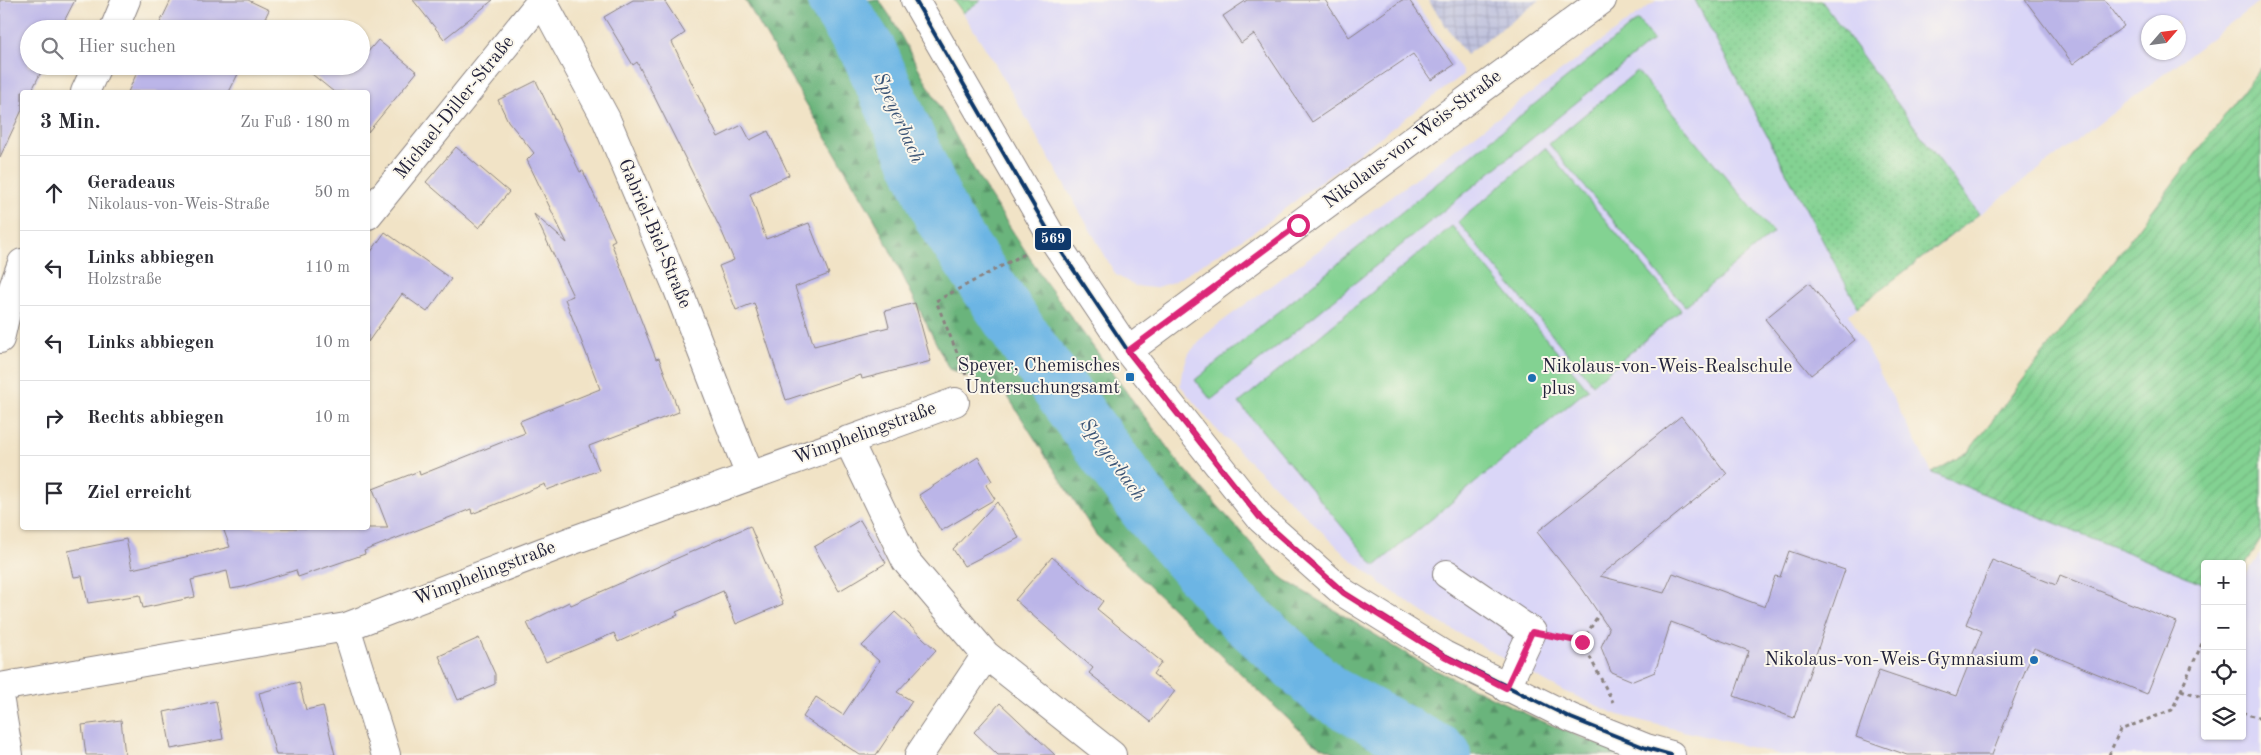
<!DOCTYPE html>
<html lang="de">
<head>
<meta charset="utf-8">
<style>
  body { margin:0; font-family:"Old Standard TT",serif; background:#f2f2f3; color:#2b2b33 }
  .controls { position:absolute; right:15px; bottom:15px; display:grid; overflow:hidden; border-radius:5px; box-shadow:0 1px 4px #0004 }
  .controls button { width:45px; height:45px; display:grid; place-items:center; padding:0; border:0; border-bottom:1px solid #e1e1e2; background:#fff; color:#2b2b33; font:25px sans-serif }
  .compass { position:absolute; left:2141px; top:15px; width:45px; height:45px; border-radius:50%; background:#fff; box-shadow:0 1px 4px #0004; rotate:62deg }
  .stop { position:absolute; width:15px; height:15px; margin:-11px; border:4px solid #db2777; border-radius:50%; background:#fff }
  .stop.end { background:#db2777; border-color:#fff; box-shadow:0 1px 5px #0008 }
  .list { margin:0; padding:0; list-style:none }
  h2 { display:flex; justify-content:space-between; align-items:center; height:65px; margin:0; padding:0 20px; font-size:21px }
  h2 small { font-size:16px; font-weight:400; color:#7c7c81 }
  .list li { display:grid; grid-template-columns:32px 1fr auto; gap:15px; align-items:center; box-sizing:border-box; height:75px; padding:0 20px; border-top:1px solid #e1e1e2 }
  .list b { display:block; font-size:19px; white-space:nowrap }
  .list p { margin:0; font-size:16px; white-space:nowrap; color:#7c7c81 }
  .list em { font-size:16px; font-style:normal; color:#7c7c81 }
  .icon { flex:none; width:28px; height:28px; fill:none; stroke:currentColor; stroke-width:2; stroke-linecap:round; stroke-linejoin:round }
  .map { position:relative; flex:none; width:2261px; height:755px; overflow:hidden }
  .search { position:absolute; background:#fff; box-shadow:0 1px 4px #0004; left:20px; top:20px; width:350px; height:55px; display:flex; align-items:center; gap:12px; box-sizing:border-box; padding:0 18px; border-radius:28px; color:#7c7c81; font-size:19px }
  .panel { position:absolute; background:#fff; box-shadow:0 1px 4px #0004; left:20px; top:90px; width:350px; height:440px; border-radius:5px }
  .map>svg:first-child { display:block }
  .built { fill:#dad6f7; fill-rule:evenodd }
  .industrial { fill:url(#industrial-grid) }
  .grass { fill:url(#grass-dots); stroke:#527a66 }
  .forest { fill:url(#forest-firs); stroke:#466b5c }
  .park { fill:#83d292; stroke:#527a66 }
  .garden { fill:url(#garden-furrows); stroke:#527a66 }
  .lines { fill:none; stroke-linecap:round; stroke-linejoin:round }
  .river { stroke:#6cb5e4; stroke-width:56 }
  .building { fill:#bbb5e8 }
  .minor-casing { stroke:#8a8280; stroke-width:30 }
  .path { stroke:#8a8280; stroke-width:3; stroke-dasharray:4 4; stroke-linecap:butt }
  .minor { stroke:#fff; stroke-width:28 }
  .bus-1-casing { stroke:#fbf7ec; stroke-width:8 }
  .bus-1 { stroke:#0f386b; stroke-width:4 }
  .route { stroke:#db2777; stroke-width:6 }
  .poi-dot { fill:#1f6fb2; stroke:#fbf7ec; stroke-width:2 }
  .labels { text-anchor:middle; dominant-baseline:central; stroke-width:4; stroke-linejoin:round; paint-order:stroke }
  .street-label { font-size:19px; fill:#22223b; stroke:#fbf7ec }
  .poi-label { font-size:19px; fill:#22223b; stroke:#fbf7ec; text-anchor:end }
  .water-label { font-size:20px; font-style:italic; fill:#3c5576; stroke:#fbf7ec }
  .line-badge { stroke:#fbf7ec; stroke-width:2 }
  .badge-label { font-size:14px; text-anchor:middle; font-weight:bold; fill:#fff }
</style>
</head>
<body>
<div class="map">
<svg width="2261" height="755" viewBox="0 0 2261 755">
  <defs>
    <pattern id="industrial-grid" width="8" height="8" patternUnits="userSpaceOnUse" patternTransform="scale(1.25)"><rect width="8" height="8" fill="#c0c2dd"/><path d="M0 4h8M4 0v8" fill="none" stroke="#a5a6bf"/></pattern>
    <pattern id="grass-dots" width="8" height="8" patternUnits="userSpaceOnUse" patternTransform="scale(1.25)"><rect width="8" height="8" fill="#83d292"/><path d="M2 2h.1M6 6h.1" fill="none" stroke="#71b47f" stroke-width="1.8" stroke-linecap="round"/></pattern>
    <pattern id="forest-firs" width="22" height="20" patternUnits="userSpaceOnUse" patternTransform="scale(1.25)"><rect width="22" height="20" fill="#6ab47c"/><path d="M5 1l3.5 6h-7zM16 11l3.5 6h-7z" fill="#579267"/></pattern>
    <pattern id="garden-furrows" width="10" height="10" patternUnits="userSpaceOnUse" patternTransform="scale(1.25)"><rect width="10" height="10" fill="#83d292"/><path d="M-1 1l2-2M0 10L10 0M9 11l2-2" fill="none" stroke="#71b47f"/></pattern>
  </defs>
  <rect width="100%" height="100%" fill="#fbf7ec"/>
  <filter id="ink" filterUnits="userSpaceOnUse"><feTurbulence type="fractalNoise" baseFrequency=".02" numOctaves="2"/><feDisplacementMap in="SourceGraphic" scale="10" xChannelSelector="R" yChannelSelector="G"/><feConvolveMatrix kernelMatrix="1 2 1 2 8 2 1 2 1" color-interpolation-filters="sRGB"/></filter>
  <filter id="wash" filterUnits="userSpaceOnUse"><feTurbulence type="fractalNoise" baseFrequency=".0096" numOctaves="4" result="noise"/><feDisplacementMap in="SourceGraphic" scale="20" xChannelSelector="R" yChannelSelector="G"/><feGaussianBlur stdDeviation="1.12" result="paint"/><feColorMatrix in="noise" values="0 0 0 0 0 0 0 0 0 0 0 0 0 0 0 0 0 1.4 0 .05"/><feComposite in="paint" operator="in"/></filter>
  <g filter="url(#wash)">
    <rect width="100%" height="100%" fill="#f1e3c6"/>
    <path class="built" d="M 981,0 L 1414,0 L 1464,74 L 1255,231 L 1173,282 L 1154,288 L 1135,286 L 1116,275 L 994,62 L 963,13 Z
      M 1657,0 L 2261,0 L 1849,314 L 1932,473 L 2205,584 L 2205,736 L 2242,736 L 2242,580 L 2261,553 L 2261,755 L 1781,755 L 1618,715 L 1553,686 L 1430,617 L 1386,587 L 1348,557 L 1214,427 L 1180,385 L 1182,372 L 1189,353 L 1208,332 ZM 2148,22 L 2178,22 L 2178,52 L 2148,52 Z"/>
    <path class="industrial" d="M 1428,0 L 1540,0 L 1466,55 Z"/>
    <path class="grass" d="M 954,0 L 981,0 L 963,13 Z
      M 1695,0 L 1821,0 L 1979,214 L 1858,307 Z"/>
    <path class="forest" d="M 745,0 L 879,0 L 890,16 L 981,182 L 1044,280 L 1175,458 L 1283,579 L 1425,665 L 1537,719 L 1623,755 L 1339,755 L 1312,742 L 1096,535 L 1005,392 L 949,369 L 875,220 Z"/>
    <path class="park" d="M 1638,20 L 1653,40 L 1211,400 L 1195,380 Z
      M 1637,71 L 1773,233 L 1685,306 L 1549,144 Z
      M 1545,148 L 1681,310 L 1593,384 L 1458,222 Z
      M 1452,226 L 1588,389 L 1375,566 L 1239,403 Z"/>
    <path class="garden" d="M 2261,68 L 2261,539 L 2242,570 L 2242,564 L 2205,564 L 2205,584 L 1932,473 L 1968,452 Z"/>
    <g class="lines">
      <path class="river" d="M 835,0 L 869,52 L 942,217 L 1029,347 L 1148,510 L 1231,605 L 1328,693 L 1443,755"/>
    </g>
    <g id="blocks">
      <path class="building" d="M 0,0 L 75,0 L 60,29 L 29,29 L 29,66 L 44,66 L 31,92 L 22,92 L 22,110 L 0,157 Z
        M 171,0 L 248,0 L 269,10 L 260,29 L 157,29 Z
        M 413,0 L 493,0 L 444,39 Z
        M 633,0 L 664,0 L 685,33 L 672,42 L 718,137 L 742,125 L 750,140 L 768,131 L 789,175 L 750,194 L 766,239 L 809,223 L 829,274 L 795,287 L 814,346 L 889,327 L 885,311 L 915,303 L 931,361 L 862,379 L 861,375 L 786,400 L 754,303 L 736,310 L 719,266 L 734,260 L 722,232 L 637,62 L 633,65 L 604,17 Z
        M 1247,0 L 1325,0 L 1349,37 L 1402,0 L 1409,0 L 1454,65 L 1431,80 L 1413,54 L 1312,122 L 1254,34 L 1241,43 L 1223,16 Z
        M 2025,0 L 2105,0 L 2124,26 L 2073,64 Z
        M 378,40 L 417,72 L 368,132 L 368,92 L 334,92 L 302,66 L 361,66 L 361,60 Z
        M 140,66 L 242,66 L 229,92 L 128,92 Z
        M 536,81 L 580,172 L 583,171 L 615,240 L 611,242 L 656,359 L 659,358 L 679,412 L 589,446 L 599,470 L 547,490 L 545,484 L 472,514 L 471,509 L 364,551 L 365,554 L 298,577 L 296,570 L 243,587 L 231,589 L 227,571 L 191,580 L 195,597 L 143,608 L 140,595 L 88,603 L 82,576 L 74,577 L 68,551 L 126,539 L 132,569 L 230,547 L 223,528 L 388,528 L 373,489 L 419,471 L 420,475 L 525,433 L 520,421 L 600,389 L 565,299 L 573,296 L 534,214 L 567,243 L 527,160 L 534,153 L 508,121 L 498,100 Z
        M 456,147 L 509,192 L 479,228 L 426,182 Z
        M 385,232 L 451,279 L 427,312 L 402,294 L 368,342 L 368,256 Z
        M 1809,283 L 1855,340 L 1811,375 L 1765,319 Z
        M 1681,416 L 1727,474 L 1600,576 L 1664,593 L 1673,573 L 1765,607 L 1775,576 L 1780,577 L 1789,551 L 1845,570 L 1794,718 L 1734,696 L 1749,651 L 1671,622 L 1655,672 L 1633,681 L 1611,672 L 1601,647 L 1609,629 L 1583,590 L 1537,532 Z
        M 978,457 L 992,481 L 986,485 L 995,499 L 941,531 L 919,495 Z
        M 997,502 L 1019,538 L 964,566 L 953,549 Z
        M 860,520 L 886,563 L 839,591 L 814,547 Z
        M 750,526 L 783,604 L 736,624 L 723,591 L 676,612 L 678,615 L 618,642 L 614,633 L 546,662 L 527,623 L 569,602 L 571,605 Z
        M 1052,557 L 1103,601 L 1097,609 L 1162,662 L 1153,674 L 1175,691 L 1151,722 L 1089,673 L 1093,668 L 1015,600 Z
        M 1992,560 L 2056,585 L 2060,575 L 2176,622 L 2147,694 L 2034,648 L 1992,755 L 1907,755 L 1856,737 L 1879,670 L 1956,696 L 1982,631 L 1966,624 Z
        M 895,612 L 936,650 L 897,692 L 912,701 L 876,755 L 860,755 L 803,717 L 816,697 L 843,715 L 879,661 L 862,646 Z
        M 479,638 L 495,674 L 495,684 L 458,700 L 439,656 Z
        M 299,682 L 306,710 L 323,706 L 335,755 L 276,755 L 259,693 Z
        M 216,701 L 223,739 L 171,749 L 164,712 Z
        M 1000,703 L 1055,755 L 998,755 L 974,732 Z
        M 121,720 L 125,755 L 86,755 L 82,725 Z"/>
    </g>
  </g>
  <g filter="url(#ink)">
    <use href="#blocks" fill-opacity="0" stroke="#8a8280" stroke-width="1"/>
    <g class="lines">
      <defs>
        <path id="minor" d="M 542,0 L 606,119 L 677,287 L 750,476
          M 915,0 L 1053,239 L 1128,351 L 1261,519 L 1344,593 L 1444,655 L 1571,718 L 1646,748 L 1671,755
          M 114,29 L 126,0
          M 85,92 L 97,66
          M 368,215 L 542,0
          M 0,339 L 10,296 L 22,263
          M 1128,351 L 1602,0
          M 848,440 L 906,561 L 986,655 L 1112,755
          M 1447,574 L 1532,632 L 1506,688
          M 346,627 L 386,755
          M 0,687 L 346,627 L 571,541 L 955,402
          M 0,702 L 9,755
          M 919,755 L 986,655"/>
      </defs>
      <use href="#minor" class="minor-casing"/>
      <path class="path" d="M 966,375 L 936,301 L 1028,252
        M 1559,638 L 1582,642 L 1613,702
        M 1582,642 L 1599,614
        M 2181,690 L 2205,698
        M 2242,712 L 2261,719
        M 2109,755 L 2120,730 L 2172,710 L 2205,637"/>
      <use href="#minor" class="minor"/>
      <defs>
        <path id="bus-1" d="M 915,0 L 1053,239 L 1128,351 L 1261,519 L 1344,593 L 1444,655 L 1571,718 L 1646,748 L 1671,755"/>
      </defs>
      <use href="#bus-1" class="bus-1-casing"/>
      <use href="#bus-1" class="bus-1"/>
    </g>
  </g>
  <g class="lines" filter="url(#ink)">
    <path class="route" d="M 1298,225 L 1128,351 L 1261,519 L 1344,593 L 1444,656 L 1506,688 L 1532,632 L 1582,642"/>
  </g>
  <g class="poi-dot">
    <rect x="1125" y="372" width="10" height="10" rx="2.5"/>
    <circle cx="1532" cy="378" r="5"/>
    <circle cx="2034" cy="660" r="5"/>
  </g>
  <g class="labels">
    <g class="street-label">
      <text transform="translate(455 108) rotate(-51)">Michael-Diller-Straße</text>
      <text transform="translate(1413 140) rotate(-37)">Nikolaus-von-Weis-Straße</text>
      <text transform="translate(654 234) rotate(67)">Gabriel-Biel-Straße</text>
      <text transform="translate(865 434) rotate(-20)">Wimphelingstraße</text>
      <text transform="translate(485 574) rotate(-21)">Wimphelingstraße</text>
    </g>
    <g class="poi-label">
      <text x="1120" y="366">Speyer, Chemisches<tspan x="1120" dy="22">Untersuchungsamt</tspan></text>
      <text x="1542" y="367" text-anchor="start">Nikolaus-von-Weis-Realschule<tspan x="1542" dy="22">plus</tspan></text>
      <text x="2024" y="660">Nikolaus-von-Weis-Gymnasium</text>
    </g>
    <g class="water-label">
      <text transform="translate(898 118) rotate(66)">Speyerbach</text>
      <text transform="translate(1112 460) rotate(54)">Speyerbach</text>
    </g>
  </g>
  <rect class="line-badge" x="1034" y="227" width="38" height="24" rx="5" fill="#0f386b"/>
  <g class="badge-label">
    <text x="1053" y="243">569</text>
  </g>
</svg>
<div class="controls">
<button>+</button>
<button>−</button>
<button><svg class="icon" aria-label="locate" viewBox="0 0 24 24"><circle cx="12" cy="12" r="6"/><path d="M12 2v4M12 18v4M2 12h4M18 12h4"/></svg></button>
<button><svg class="icon" aria-label="layers" viewBox="0 0 24 24"><path d="M12 4l9 5-9 5-9-5zM3 14l9 5 9-5"/></svg></button>
</div>
<svg class="compass" viewBox="-18 -18 36 36"><path d="M0-13l5 13h-10z" fill="#e53935"/><path d="M0 13l5-13h-10z" fill="#7c7c81"/></svg>
<div class="stop" style="left:1298px;top:225px"></div>
<div class="stop end" style="left:1582px;top:642px"></div>
<div class="search"><svg class="icon" aria-label="search" viewBox="0 0 24 24"><circle cx="10" cy="10" r="6"/><path d="M15 15l6 6"/></svg>Hier suchen</div>
<section class="panel">
<h2>3 Min.<small>Zu Fuß · 180 m</small></h2>
<ul class="list">
<li><svg class="icon" aria-label="ahead" viewBox="0 0 24 24"><path d="M12 20V5M6 11l6-6 6 6"/></svg><div><b>Geradeaus</b><p>Nikolaus-von-Weis-Straße</p></div><em>50 m</em></li>
<li><svg class="icon" aria-label="left" viewBox="0 0 24 24"><path d="M17 20v-9H6M10 6l-5 5 5 5"/></svg><div><b>Links abbiegen</b><p>Holzstraße</p></div><em>110 m</em></li>
<li><svg class="icon" aria-label="left" viewBox="0 0 24 24"><path d="M17 20v-9H6M10 6l-5 5 5 5"/></svg><div><b>Links abbiegen</b></div><em>10 m</em></li>
<li><svg class="icon" aria-label="right" viewBox="0 0 24 24"><path d="M7 20v-9h11M14 6l5 5-5 5"/></svg><div><b>Rechts abbiegen</b></div><em>10 m</em></li>
<li><svg class="icon" aria-label="arrive" viewBox="0 0 24 24"><path d="M6 21V4h12l-3 4 3 4H6"/></svg><div><b>Ziel erreicht</b></div></li>
</ul>
</section>
</div>
</body>
</html>
